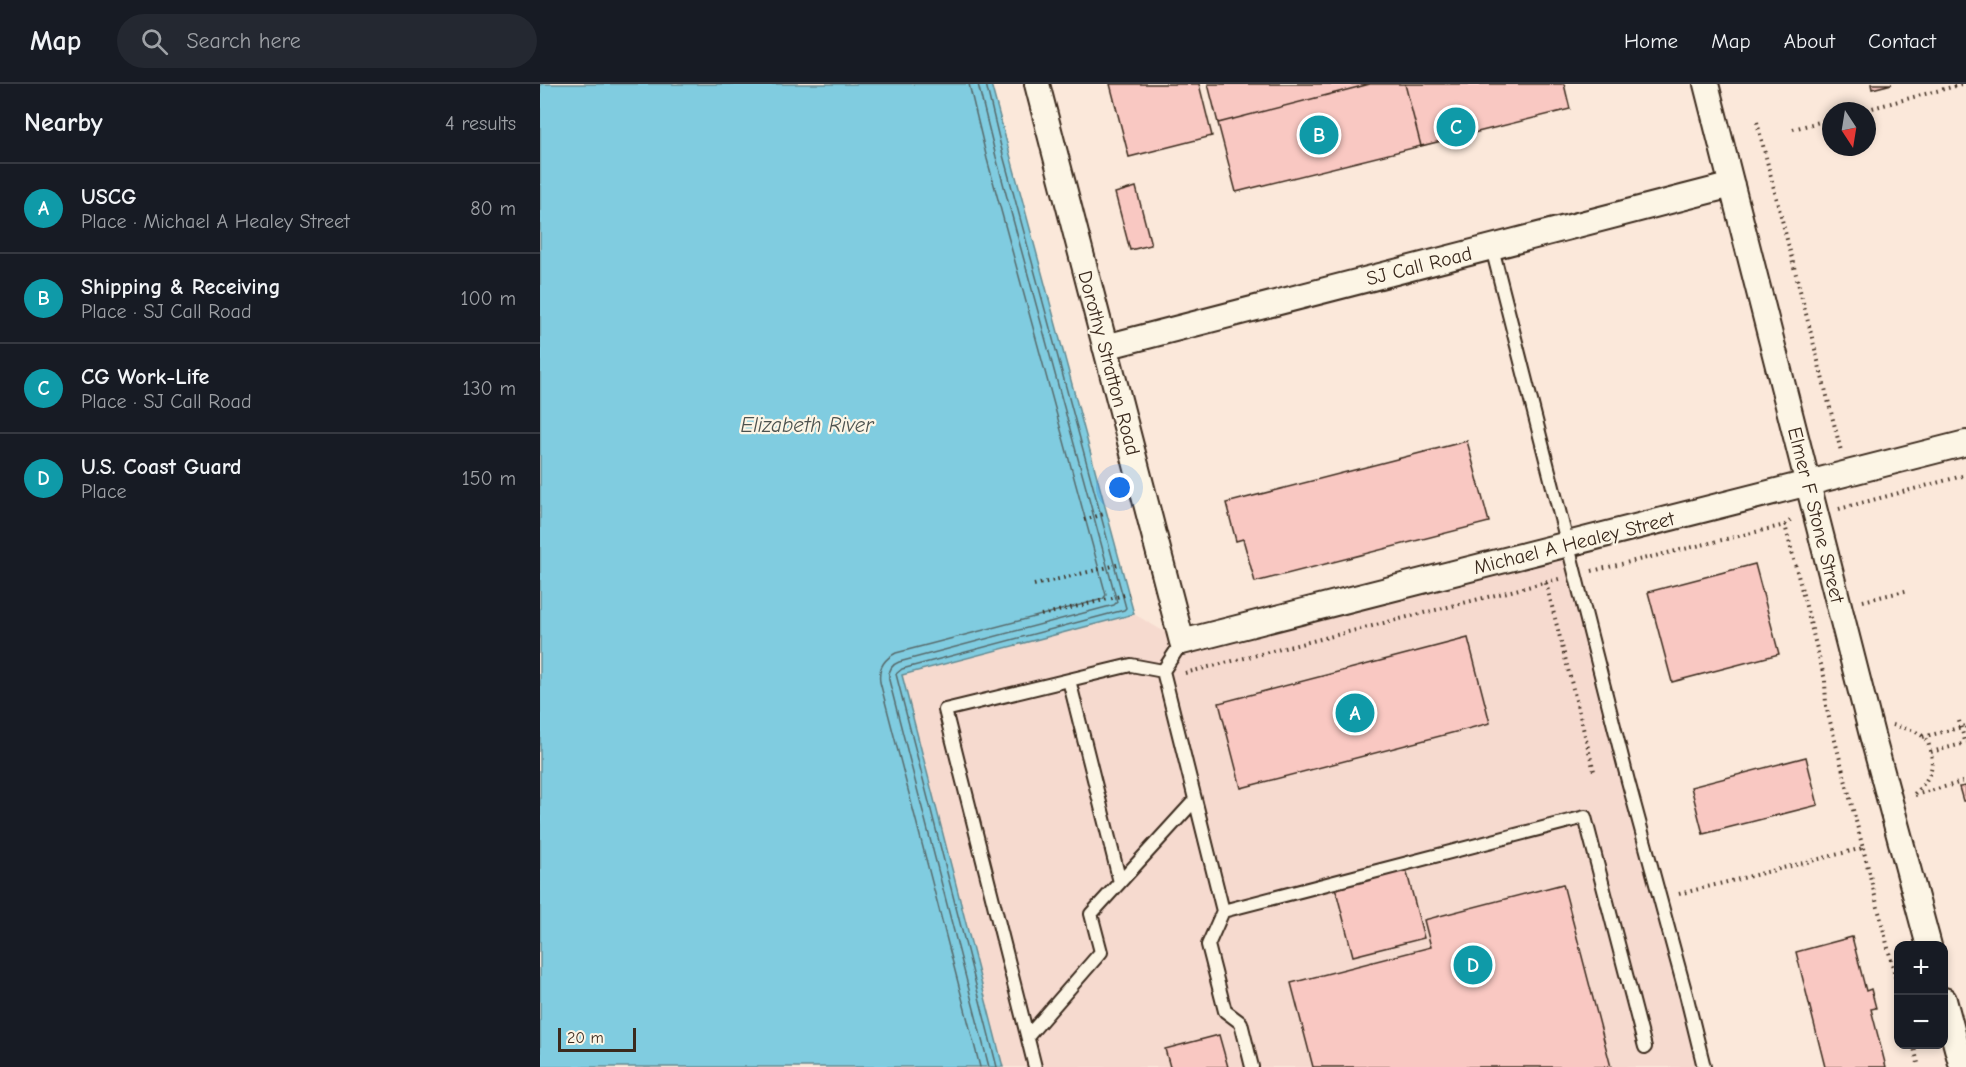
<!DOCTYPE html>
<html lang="en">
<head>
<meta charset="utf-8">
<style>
  body { margin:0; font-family:"Comic Neue",sans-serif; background:#242831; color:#f1f3f6 }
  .controls { position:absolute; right:18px; bottom:18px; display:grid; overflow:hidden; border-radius:12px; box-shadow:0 3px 9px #0003 }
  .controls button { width:54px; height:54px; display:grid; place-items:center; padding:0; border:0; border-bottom:2px solid #363941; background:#171b24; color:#f1f3f6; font:30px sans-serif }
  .compass { position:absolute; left:1282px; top:18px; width:54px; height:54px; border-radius:50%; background:#171b24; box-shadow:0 3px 9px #0003; rotate:168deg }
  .scale { position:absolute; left:18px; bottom:15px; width:78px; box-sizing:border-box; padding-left:6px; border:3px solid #3b2a1e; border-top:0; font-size:16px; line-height:21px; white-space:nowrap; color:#3b2a1e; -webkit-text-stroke:4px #fcf5e5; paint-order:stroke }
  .you { position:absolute; left:580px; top:404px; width:21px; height:21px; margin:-15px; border:4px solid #fff; border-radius:50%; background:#1a73e8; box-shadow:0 0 0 9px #1a73e833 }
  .badge { display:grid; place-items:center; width:39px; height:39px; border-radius:50%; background:#ea580c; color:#fff; font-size:20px; font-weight:700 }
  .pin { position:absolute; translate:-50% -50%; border:3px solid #fff; box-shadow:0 2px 6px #0006 }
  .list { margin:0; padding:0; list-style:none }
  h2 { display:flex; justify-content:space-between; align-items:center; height:78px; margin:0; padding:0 24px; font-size:26px }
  h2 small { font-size:20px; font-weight:400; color:#9ea1a6 }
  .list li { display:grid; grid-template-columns:39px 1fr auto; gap:18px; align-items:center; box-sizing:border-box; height:90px; padding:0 24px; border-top:2px solid #363941 }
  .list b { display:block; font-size:22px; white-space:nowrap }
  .list p { margin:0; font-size:20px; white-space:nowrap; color:#9ea1a6 }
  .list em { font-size:20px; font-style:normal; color:#9ea1a6 }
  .icon { flex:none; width:33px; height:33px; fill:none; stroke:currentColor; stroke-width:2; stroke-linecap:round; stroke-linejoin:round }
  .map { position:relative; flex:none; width:1426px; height:983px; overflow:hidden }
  header { display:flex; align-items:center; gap:36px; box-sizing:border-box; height:84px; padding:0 30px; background:#171b24; border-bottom:2px solid #363941 }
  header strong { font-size:28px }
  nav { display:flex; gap:33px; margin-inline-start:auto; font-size:21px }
  .search { width:420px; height:54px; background:#242831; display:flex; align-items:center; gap:15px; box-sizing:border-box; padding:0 21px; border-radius:33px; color:#9ea1a6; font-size:22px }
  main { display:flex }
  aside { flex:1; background:#171b24 }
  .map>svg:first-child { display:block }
  .built { fill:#f6dacf }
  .water { fill:#80cce0; stroke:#648b92; stroke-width:1.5 }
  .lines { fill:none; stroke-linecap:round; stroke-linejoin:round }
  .shore { stroke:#576b6c; stroke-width:1.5 }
  .building { fill:#f9c8c2; stroke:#3b2a1e; stroke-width:1.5 }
  .lane-casing { stroke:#3b2a1e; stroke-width:16 }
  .street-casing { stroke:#3b2a1e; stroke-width:28 }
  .path { stroke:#3b2a1e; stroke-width:4; stroke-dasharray:1.5 4.5; stroke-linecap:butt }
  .lane { stroke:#fcf5e5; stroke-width:12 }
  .street { stroke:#fcf5e5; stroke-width:24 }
  .labels { text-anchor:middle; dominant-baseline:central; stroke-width:4.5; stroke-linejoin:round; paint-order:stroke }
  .street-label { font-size:20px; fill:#3b2a1e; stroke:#fcf5e5 }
  .water-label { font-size:21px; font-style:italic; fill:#4c524e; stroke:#fcf5e5 }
</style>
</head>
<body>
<header>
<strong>Map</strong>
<div class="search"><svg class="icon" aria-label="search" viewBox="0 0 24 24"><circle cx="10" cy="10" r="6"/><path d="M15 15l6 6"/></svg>Search here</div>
<nav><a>Home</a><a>Map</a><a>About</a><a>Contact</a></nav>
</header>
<main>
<aside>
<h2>Nearby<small>4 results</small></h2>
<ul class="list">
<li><span class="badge" style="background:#0f9aa8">A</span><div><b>USCG</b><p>Place · Michael A Healey Street</p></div><em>80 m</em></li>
<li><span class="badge" style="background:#0f9aa8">B</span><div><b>Shipping &amp; Receiving</b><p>Place · SJ Call Road</p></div><em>100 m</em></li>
<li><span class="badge" style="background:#0f9aa8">C</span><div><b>CG Work-Life</b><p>Place · SJ Call Road</p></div><em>130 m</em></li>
<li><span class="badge" style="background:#0f9aa8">D</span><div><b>U.S. Coast Guard</b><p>Place</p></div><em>150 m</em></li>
</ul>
</aside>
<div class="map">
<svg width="1426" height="983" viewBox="0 0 1426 983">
  <rect width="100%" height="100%" fill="#fbe8da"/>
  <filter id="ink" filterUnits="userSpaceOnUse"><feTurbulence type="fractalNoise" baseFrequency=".0167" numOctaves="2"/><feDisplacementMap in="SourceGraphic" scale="12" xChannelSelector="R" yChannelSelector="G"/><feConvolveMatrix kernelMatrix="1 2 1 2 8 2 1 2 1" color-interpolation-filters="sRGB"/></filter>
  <g filter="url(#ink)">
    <path class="built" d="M 1027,460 L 1163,983 L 463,983 L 362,591 L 594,530 L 642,558 Z"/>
    <path class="water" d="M 0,0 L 451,0 L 594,530 L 362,591 L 463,983 L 0,983 Z"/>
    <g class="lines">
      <path class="shore" d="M 429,0 L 447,75 L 566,511 L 563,515 L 356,569 C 344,575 338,585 340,598 L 440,983
        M 438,0 L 456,73 L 577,518 L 574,521 L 359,578 C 351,581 348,587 349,596 L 449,983
        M 446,0 L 463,71 L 586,524 L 584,526 L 362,585 L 356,590 L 457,983"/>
    </g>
    <path class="building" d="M 570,0 L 659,0 L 672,52 L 589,73 Z
      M 668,0 L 830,0 L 678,39 Z
      M 830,0 L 865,0 L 881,62 L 696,108 L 678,39 Z
      M 865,0 L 1024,0 L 1030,25 L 881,62 Z
      M 1331,0 L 1352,0 L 1332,5 Z
      M 596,103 L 611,161 L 590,166 L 575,109 Z
      M 927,357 L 949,438 L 715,498 L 703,455 L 696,457 L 686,419 Z
      M 1215,480 L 1239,570 L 1132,598 L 1108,508 Z
      M 928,554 L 950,639 L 701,704 L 679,619 Z
      M 1266,673 L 1278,721 L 1163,750 L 1151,703 Z
      M 1426,702 L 1426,717 L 1423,717 L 1419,703 Z
      M 866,785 L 884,854 L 813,872 L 795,803 Z
      M 1023,800 L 1071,983 L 773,983 L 751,899 L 891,863 L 884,836 Z
      M 1312,853 L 1326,907 L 1331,905 L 1336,924 L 1331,925 L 1346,983 L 1285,983 L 1256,868 Z
      M 679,951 L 688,983 L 630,983 L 625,965 Z"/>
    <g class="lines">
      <defs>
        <path id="lane" d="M 952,164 L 1088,697 L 1147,914 L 1164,983
          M 642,558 L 623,587 L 683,827 L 1045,733 L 1105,963
          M 529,596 L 580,798
          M 683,827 L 668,861 L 685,927 L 701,939 L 712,983
          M 488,952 L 561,868 L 551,830 L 655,716
          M 495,983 L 405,626 L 591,581 L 623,587"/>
        <path id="street" d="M 497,0 L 642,558 L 1426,359
          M 1166,0 L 1332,651 L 1389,862
          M 565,263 L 1192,101
          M 1404,916 L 1422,983"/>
      </defs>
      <use href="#lane" class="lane-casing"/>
      <use href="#street" class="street-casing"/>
      <path class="path" d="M 1321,27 L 1423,0
        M 1217,38 L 1301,367
        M 1253,45 L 1291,35
        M 1299,425 L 1426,391
        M 544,436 L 567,429
        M 1052,487 L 1245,441 L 1251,436
        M 1006,499 L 1054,687
        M 494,501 L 581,480
        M 1323,517 L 1369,506
        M 501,531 L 589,510
        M 645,589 L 1019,495
        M 1419,637 L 1426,660
        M 1353,641 C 1364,644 1381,647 1387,657 C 1389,659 1389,663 1390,666 C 1396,686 1387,698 1373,711
        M 1383,653 L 1426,642
        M 1391,668 L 1426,659
        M 1375,711 L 1426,697
        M 1323,764 L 1358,904
        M 1139,810 L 1323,764 L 1286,622 L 1285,596 L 1245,441
        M 1373,960 L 1379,983"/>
      <use href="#lane" class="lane"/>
      <use href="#street" class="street"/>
    </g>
  </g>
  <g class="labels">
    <g class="street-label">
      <text transform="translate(879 182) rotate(-14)">SJ Call Road</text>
      <text transform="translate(569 279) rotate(75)">Dorothy Stratton Road</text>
      <text transform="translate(1276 431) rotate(76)">Elmer F Stone Street</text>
      <text transform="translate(1034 459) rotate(-14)">Michael A Healey Street</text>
    </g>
    <g class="water-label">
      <text x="267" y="341">Elizabeth River</text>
    </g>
  </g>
</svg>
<div class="controls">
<button>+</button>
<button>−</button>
</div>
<svg class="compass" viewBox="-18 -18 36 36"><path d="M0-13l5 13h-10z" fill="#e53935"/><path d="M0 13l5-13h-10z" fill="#9ea1a6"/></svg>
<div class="scale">20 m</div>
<div class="you"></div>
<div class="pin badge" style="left:815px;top:629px;background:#0f9aa8">A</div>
<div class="pin badge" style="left:779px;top:51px;background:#0f9aa8">B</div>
<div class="pin badge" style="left:916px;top:43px;background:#0f9aa8">C</div>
<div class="pin badge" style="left:933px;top:881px;background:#0f9aa8">D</div>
</div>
</main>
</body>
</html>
